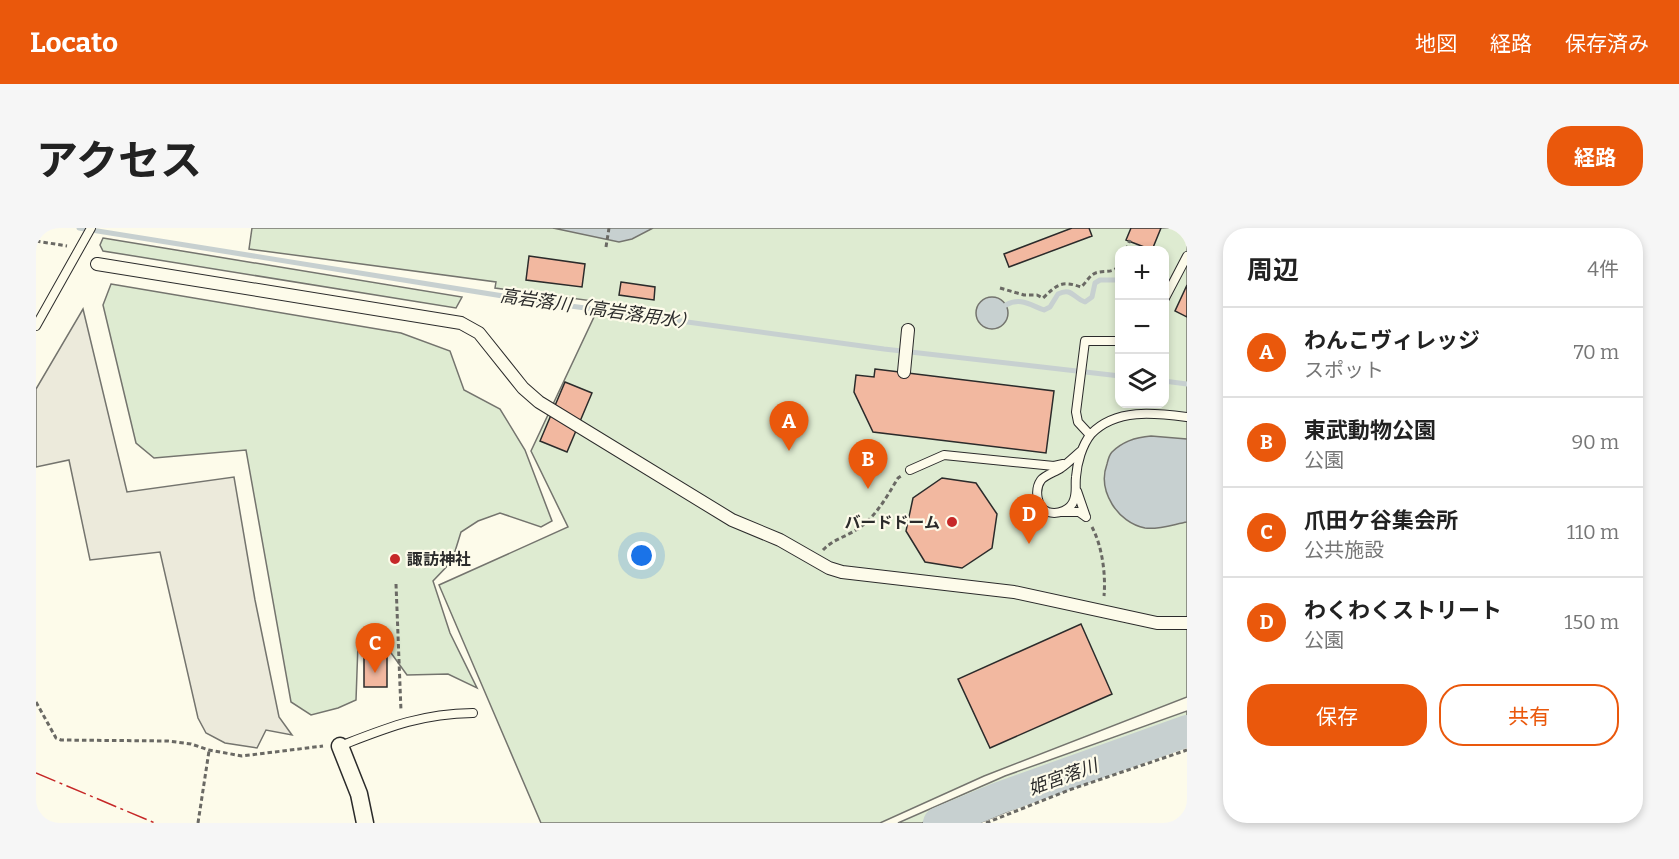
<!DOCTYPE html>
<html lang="ja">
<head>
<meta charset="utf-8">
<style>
  body { margin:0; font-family:Bitter,"Noto Sans JP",serif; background:#f6f6f6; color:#222 }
  .controls { position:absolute; right:18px; top:18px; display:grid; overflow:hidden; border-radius:12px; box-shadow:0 3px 9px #0003 }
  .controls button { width:54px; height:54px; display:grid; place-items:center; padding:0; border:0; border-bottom:2px solid #e0e0e0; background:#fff; color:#222; font:30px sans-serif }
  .you { position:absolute; left:606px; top:328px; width:21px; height:21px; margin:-15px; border:4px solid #fff; border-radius:50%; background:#1a73e8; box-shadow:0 0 0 9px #1a73e833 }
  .badge { display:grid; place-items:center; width:39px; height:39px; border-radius:50%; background:#ea580c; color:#fff; font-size:20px; font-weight:700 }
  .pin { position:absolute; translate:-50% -50px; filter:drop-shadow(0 2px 3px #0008) }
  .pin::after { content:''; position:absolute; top:32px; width:21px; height:18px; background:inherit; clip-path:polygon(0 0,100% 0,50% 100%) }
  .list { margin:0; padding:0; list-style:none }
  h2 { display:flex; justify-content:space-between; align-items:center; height:78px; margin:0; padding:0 24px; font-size:26px }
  h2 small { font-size:20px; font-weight:400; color:#767676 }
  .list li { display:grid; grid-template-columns:39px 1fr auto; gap:18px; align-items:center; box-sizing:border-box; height:90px; padding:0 24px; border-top:2px solid #e0e0e0 }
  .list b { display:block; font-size:22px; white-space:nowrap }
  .list p { margin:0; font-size:20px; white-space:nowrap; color:#767676 }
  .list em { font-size:20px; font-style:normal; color:#767676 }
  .actions { display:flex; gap:12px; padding:18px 24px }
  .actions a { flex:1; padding:14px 0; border:2px solid #ea580c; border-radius:24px; text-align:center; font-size:21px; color:#ea580c }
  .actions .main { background:#ea580c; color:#fff }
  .icon { flex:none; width:33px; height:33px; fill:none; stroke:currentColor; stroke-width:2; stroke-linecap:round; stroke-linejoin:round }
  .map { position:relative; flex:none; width:1151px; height:595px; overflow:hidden; border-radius:24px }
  header { display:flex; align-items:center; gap:36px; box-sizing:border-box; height:84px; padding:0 30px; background:#ea580c; color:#fff }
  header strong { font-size:28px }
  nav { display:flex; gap:33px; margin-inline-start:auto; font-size:21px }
  .intro { display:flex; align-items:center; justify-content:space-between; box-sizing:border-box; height:144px; padding:0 36px }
  h1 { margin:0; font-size:42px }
  .button { padding:15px 27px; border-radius:24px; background:#ea580c; color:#fff; font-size:21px; font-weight:700 }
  main { display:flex; gap:36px; padding:0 36px }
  aside { flex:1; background:#fff; border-radius:24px; box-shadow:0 3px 9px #0003 }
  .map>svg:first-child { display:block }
  .green { fill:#deebd1; stroke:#74746e; stroke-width:1.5; fill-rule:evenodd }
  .parking { fill:#eceadb; stroke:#74746e; stroke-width:1.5 }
  .water { fill:#c7d0d0; stroke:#74746e; stroke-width:1.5 }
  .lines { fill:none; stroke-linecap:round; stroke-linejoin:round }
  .stream { stroke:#c7d0d0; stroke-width:5 }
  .river { stroke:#c7d0d0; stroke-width:32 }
  .building { fill:#f2b8a0; stroke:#2b2b2b; stroke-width:1.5 }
  .service-casing { stroke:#2b2b2b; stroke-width:10 }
  .pedestrian-casing { stroke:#2b2b2b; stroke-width:14 }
  .minor-casing { stroke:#2b2b2b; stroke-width:19 }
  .path { stroke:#6a6964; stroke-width:3; stroke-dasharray:4.5 3; stroke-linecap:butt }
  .service { stroke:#fdfbea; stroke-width:8 }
  .pedestrian { stroke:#fdfbea; stroke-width:12 }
  .minor { stroke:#fdfbea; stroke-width:16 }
  .power { stroke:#c62828; stroke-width:1.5; stroke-dasharray:21 4.5 3 4.5; stroke-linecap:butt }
  .poi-dot { fill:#c62828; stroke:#fdfbea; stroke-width:2 }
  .labels { text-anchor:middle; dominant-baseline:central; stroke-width:4.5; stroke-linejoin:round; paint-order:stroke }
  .poi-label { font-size:16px; font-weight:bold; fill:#2b2b2b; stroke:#fdfbea; text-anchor:end }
  .water-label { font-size:18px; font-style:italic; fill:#2b2b2b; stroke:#fdfbea }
</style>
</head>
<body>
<header>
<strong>Locato</strong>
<nav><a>地図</a><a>経路</a><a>保存済み</a></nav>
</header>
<div class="intro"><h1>アクセス</h1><a class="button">経路</a></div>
<main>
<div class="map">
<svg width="1151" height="595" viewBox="0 0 1151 595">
  <rect width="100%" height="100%" fill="#fdfbea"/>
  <path class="green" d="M 216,0 L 1151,0 L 1151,469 L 948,548 L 844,595 L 505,595 L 403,357 L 532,299 L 495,223 L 565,74 L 459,60 L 460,54 L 213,21 ZM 1084,22 L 1128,22 L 1128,176 L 1084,176 Z
    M 67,10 L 426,69 L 420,80 L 67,23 L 64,17 Z
    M 75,56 L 365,105 L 414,123 L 428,162 L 464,181 L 489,222 L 516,293 L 505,299 L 464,285 L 442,293 L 425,304 L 416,333 L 397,353 L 414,405 L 441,460 L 412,446 L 371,447 L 350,418 L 322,416 L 320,472 L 302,480 L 275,487 L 255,474 L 210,222 L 118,230 L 100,215 L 67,77 Z
    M 1151,483 L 1151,496 L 957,566 L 886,595 L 862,595 L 969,548 Z
    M 1151,508 L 1151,518 L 1034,558 L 943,595 L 914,595 L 988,563 Z"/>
  <path class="parking" d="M 47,81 L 91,264 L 198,249 L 219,372 L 243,489 L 256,507 L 230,502 L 221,520 L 189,515 L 170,505 L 162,490 L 124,324 L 54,332 L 33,232 L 0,239 L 0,161 Z"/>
  <path class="water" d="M 517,0 L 617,0 L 596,11 L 583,14 Z
    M940 85a16 16 0 1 1 32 0a16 16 0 1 1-32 0Z
    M 1115,208 L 1151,211 L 1151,294 C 1139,296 1122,302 1109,300 C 1082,295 1061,263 1071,236 C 1072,232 1073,227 1076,224 C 1086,214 1101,209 1115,208 Z"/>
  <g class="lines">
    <path class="stream" d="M 43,0 L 498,73 L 848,121 L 1084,148
      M 1100,22 L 1103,17
      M 970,77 C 984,69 994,77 1008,82 L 1014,79 L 1022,66 C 1036,59 1037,70 1049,74 L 1056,69 L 1059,55 L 1064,52 L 1084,52
      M 1128,153 L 1151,156"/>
    <path class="river" d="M 903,595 L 963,570 L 1151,503"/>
  </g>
  <path class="building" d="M 1036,0 L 1053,0 L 1056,8 L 973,39 L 968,26 Z
    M 1095,0 L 1125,0 L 1116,22 L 1090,12 Z
    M 493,28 L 549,36 L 546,59 L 490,52 Z
    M 585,54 L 619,59 L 618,72 L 583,67 Z
    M 1151,57 L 1151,89 L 1139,83 Z
    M 839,141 L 1018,163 L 1010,225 L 837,204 L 818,164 L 820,147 L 838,149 Z
    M 529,154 L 556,165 L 531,224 L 504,213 Z
    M 906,250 L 940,255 L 961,286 L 956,320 L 926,340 L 889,334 L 870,303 L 877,270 Z
    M 1045,396 L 1076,466 L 954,520 L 922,451 Z
    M 328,429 L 351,429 L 351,459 L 328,459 Z"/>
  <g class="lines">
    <defs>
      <path id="service" d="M 1128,72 L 1151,28
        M 0,98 L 55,0
        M 1054,207 L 1042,194 L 1040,184 L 1049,113 L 1084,113
        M 1046,222 C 1039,228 1032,235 1025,240 C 1019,244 1009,247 1005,252 C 998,262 1001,280 1012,284 C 1022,287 1035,282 1038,272 C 1041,264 1039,257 1040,249 C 1041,235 1046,217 1055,206 C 1080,180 1119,185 1151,189
        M 874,242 L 908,227 L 1018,238 L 1027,236
        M 1041,263 L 1050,289
        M 1025,284 L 1043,284 L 1050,289
        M 304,518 C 353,499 384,486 437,485"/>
      <path id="pedestrian" d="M 61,36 L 425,95 L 443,105 L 487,160 L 503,174 L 696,292 L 744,312 L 793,340 L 806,344 L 978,364 L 1121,395 L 1151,395
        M 868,144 L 872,102"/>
      <path id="minor" d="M 304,518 L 323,566 L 329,595"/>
    </defs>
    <use href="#service" class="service-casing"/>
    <use href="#pedestrian" class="pedestrian-casing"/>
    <use href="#minor" class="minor-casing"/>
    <path class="path" d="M 0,13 L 31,18
      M 570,19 L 573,0
      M 1090,22 L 1094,12
      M 964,60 L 988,67 L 1001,67 L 1007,70 C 1021,57 1025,52 1045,59 C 1049,56 1052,50 1056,47 C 1065,40 1077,48 1084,36
      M 1056,299 C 1066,318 1070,346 1068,368
      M 787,322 C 796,312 809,309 820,302 C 840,289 850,270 862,250 L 865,248
      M 360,356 L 365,483
      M 0,474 L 20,510 L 25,512 L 132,513 L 155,516 L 173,522 L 206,528 L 287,518
      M 162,595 L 173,523
      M 950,595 L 1033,562 L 1151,522"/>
    <use href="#service" class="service"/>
    <use href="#pedestrian" class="pedestrian"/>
    <use href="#minor" class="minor"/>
    <path class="power" d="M 0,545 L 119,595"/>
  </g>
  <g class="poi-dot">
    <circle cx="916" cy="294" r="6"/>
    <circle cx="359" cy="331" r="6"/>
  </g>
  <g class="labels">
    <g class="poi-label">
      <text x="904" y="294">バードドーム</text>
      <text x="371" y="331" text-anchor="start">諏訪神社</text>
    </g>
    <g class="water-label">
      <text transform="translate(562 81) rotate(8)">高岩落川（高岩落用水）</text>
      <text transform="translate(1027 549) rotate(-20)">姫宮落川</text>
    </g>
  </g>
</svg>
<div class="controls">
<button>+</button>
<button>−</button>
<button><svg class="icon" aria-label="layers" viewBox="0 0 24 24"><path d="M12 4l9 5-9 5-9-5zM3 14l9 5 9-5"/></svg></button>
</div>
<div class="you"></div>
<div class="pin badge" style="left:753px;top:223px">A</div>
<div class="pin badge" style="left:832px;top:261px">B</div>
<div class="pin badge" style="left:339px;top:445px">C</div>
<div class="pin badge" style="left:993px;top:316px">D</div>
</div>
<aside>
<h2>周辺<small>4件</small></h2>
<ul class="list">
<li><span class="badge">A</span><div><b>わんこヴィレッジ</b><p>スポット</p></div><em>70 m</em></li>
<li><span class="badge">B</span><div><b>東武動物公園</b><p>公園</p></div><em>90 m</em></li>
<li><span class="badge">C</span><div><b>爪田ケ谷集会所</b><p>公共施設</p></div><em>110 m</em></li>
<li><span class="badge">D</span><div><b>わくわくストリート</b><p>公園</p></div><em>150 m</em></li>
</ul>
<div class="actions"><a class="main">保存</a><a>共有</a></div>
</aside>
</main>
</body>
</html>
